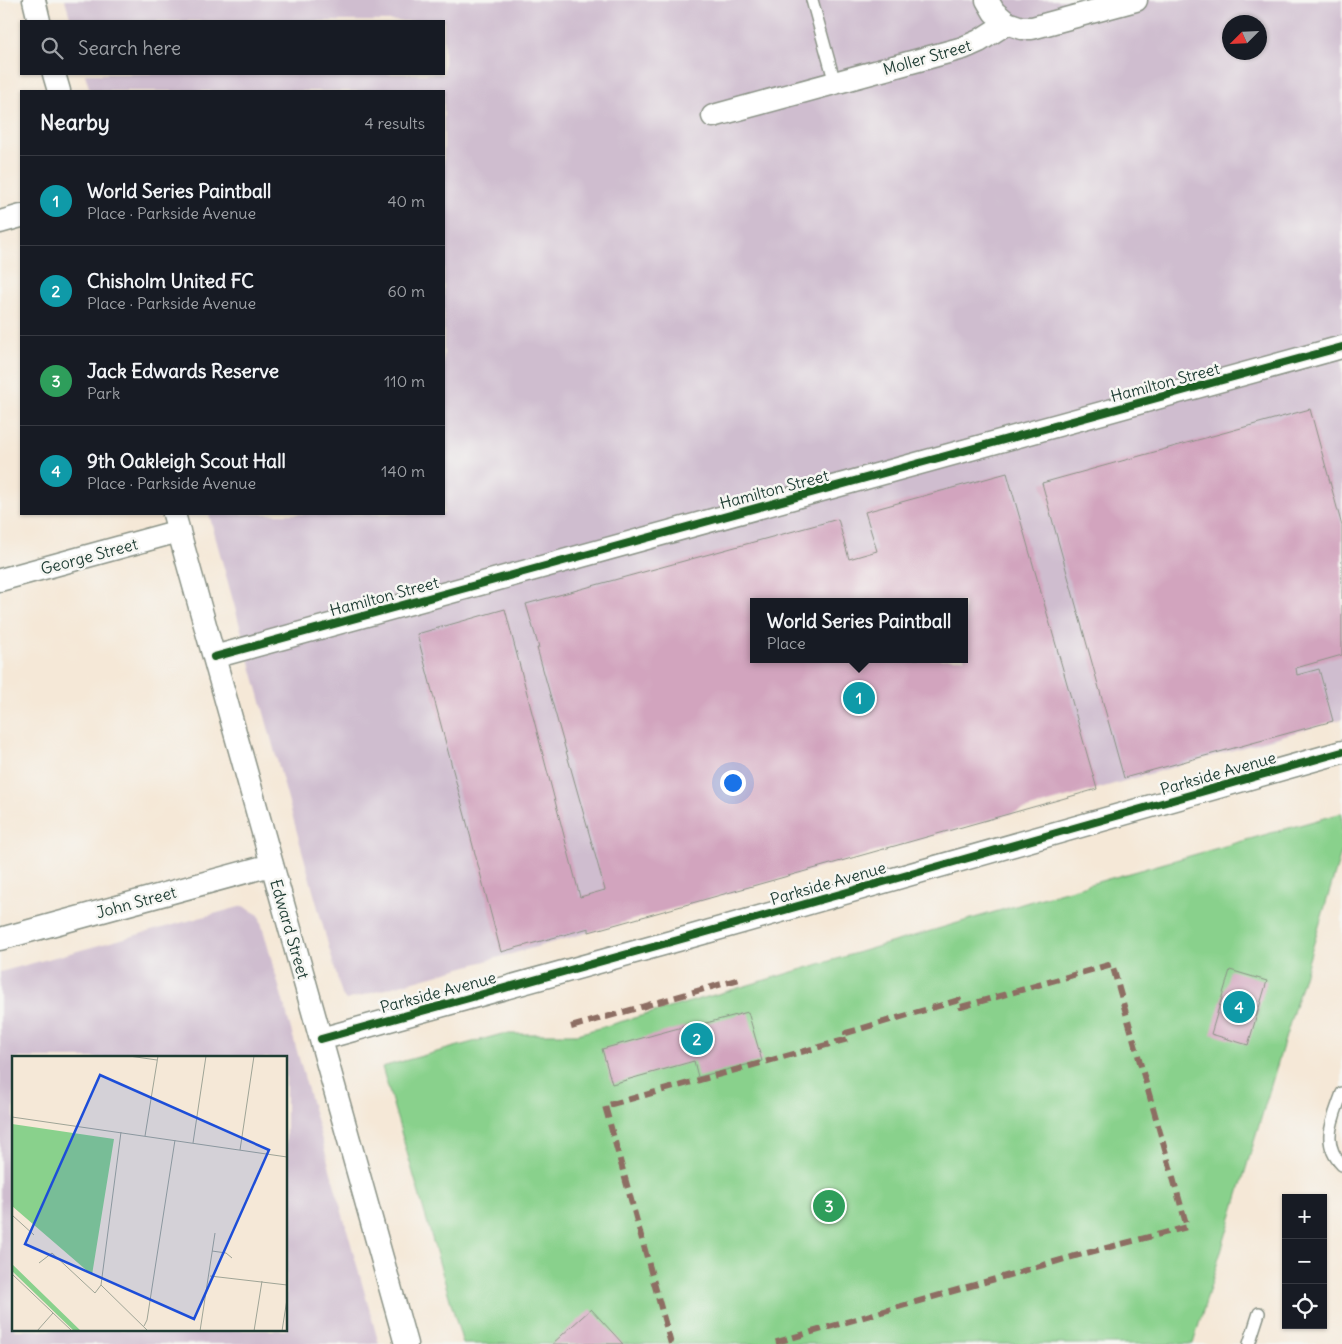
<!DOCTYPE html>
<html lang="en">
<head>
<meta charset="utf-8">
<style>
  body { margin:0; font-family:Delius,sans-serif; background:#242831; color:#f1f3f6 }
  .controls { position:absolute; right:15px; bottom:15px; display:grid; overflow:hidden; border-radius:0px; box-shadow:0 1px 4px #0004 }
  .controls button { width:45px; height:45px; display:grid; place-items:center; padding:0; border:0; border-bottom:1px solid #363941; background:#171b24; color:#f1f3f6; font:25px sans-serif }
  .compass { position:absolute; left:1222px; top:15px; width:45px; height:45px; border-radius:50%; background:#171b24; box-shadow:0 1px 4px #0004; rotate:246deg }
  .you { position:absolute; left:732px; top:782px; width:18px; height:18px; margin:-12px; border:4px solid #fff; border-radius:50%; background:#1a73e8; box-shadow:0 0 0 8px #1a73e833 }
  .badge { display:grid; place-items:center; width:32px; height:32px; border-radius:50%; background:#8c9099; color:#fff; font-size:16px; font-weight:700 }
  .pin { position:absolute; translate:-50% -50%; border:2px solid #fff; box-shadow:0 1px 5px #0006 }
  .popup { position:absolute; left:750px; top:598px; width:218px; height:65px; box-sizing:border-box; display:grid; place-content:center; border-radius:0px; background:#171b24; filter:drop-shadow(0 1px 4px #0005); font-size:16px; white-space:nowrap; color:#9ea1a6 }
  .popup b { font-size:19px; color:#f1f3f6 }
  .popup::after { content:''; position:absolute; left:50%; top:100%; margin-left:-10px; border:10px solid transparent; border-top-color:#171b24 }
  .list { margin:0; padding:0; list-style:none }
  h2 { display:flex; justify-content:space-between; align-items:center; height:65px; margin:0; padding:0 20px; font-size:21px }
  h2 small { font-size:16px; font-weight:400; color:#9ea1a6 }
  .list li { display:grid; grid-template-columns:32px 1fr auto; gap:15px; align-items:center; box-sizing:border-box; height:90px; padding:0 20px; border-top:1px solid #363941 }
  .list b { display:block; font-size:19px; white-space:nowrap }
  .list p { margin:0; font-size:16px; white-space:nowrap; color:#9ea1a6 }
  .list em { font-size:16px; font-style:normal; color:#9ea1a6 }
  .icon { flex:none; width:28px; height:28px; fill:none; stroke:currentColor; stroke-width:2; stroke-linecap:round; stroke-linejoin:round }
  .map { position:relative; flex:none; width:1342px; height:1344px; overflow:hidden }
  .search { position:absolute; background:#171b24; box-shadow:0 1px 4px #0004; left:20px; top:20px; width:425px; height:55px; display:flex; align-items:center; gap:12px; box-sizing:border-box; padding:0 18px; border-radius:0px; color:#9ea1a6; font-size:19px }
  .panel { position:absolute; background:#171b24; box-shadow:0 1px 4px #0004; left:20px; top:90px; width:425px; height:425px; border-radius:0px }
  .map>svg:first-child { display:block }
  .industrial { fill:#cfbdcf; fill-rule:evenodd }
  .green { fill:#89d18c; stroke:#548760 }
  .building { fill:#d2a4be; fill-rule:evenodd }
  .lines { fill:none; stroke-linecap:round; stroke-linejoin:round }
  .service-casing { stroke:#8a9286; stroke-width:14 }
  .minor-casing { stroke:#8a9286; stroke-width:25 }
  .service { stroke:#fff; stroke-width:11 }
  .minor { stroke:#fff; stroke-width:22 }
  .quiet { stroke:#8d6e63; stroke-width:6; stroke-dasharray:12 6; stroke-linecap:butt }
  .cycleway-casing { stroke:#f6f6f2; stroke-width:11 }
  .cycleway { stroke:#1b5e20; stroke-width:8 }
  .labels { text-anchor:middle; dominant-baseline:central; stroke-width:5; stroke-linejoin:round; paint-order:stroke }
  .street-label { font-size:16px; fill:#1f3d34; stroke:#f6f6f2 }
  .inset-road { fill:none; stroke:#9fa496; stroke-width:1 }
  .view { fill:#1d4ed8; fill-opacity:0.15; stroke:#1d4ed8; stroke-width:2.5 }
  .inset-edge { fill:none; stroke:#1f3d34; stroke-width:2.5 }
</style>
</head>
<body>
<div class="map">
<svg width="1342" height="1344" viewBox="0 0 1342 1344">
  <rect width="100%" height="100%" fill="#f6f6f2"/>
  <filter id="ink" filterUnits="userSpaceOnUse"><feTurbulence type="fractalNoise" baseFrequency=".02" numOctaves="2"/><feDisplacementMap in="SourceGraphic" scale="10" xChannelSelector="R" yChannelSelector="G"/><feConvolveMatrix kernelMatrix="1 2 1 2 8 2 1 2 1" color-interpolation-filters="sRGB"/></filter>
  <filter id="wash" filterUnits="userSpaceOnUse"><feTurbulence type="fractalNoise" baseFrequency=".0096" numOctaves="4" result="noise"/><feDisplacementMap in="SourceGraphic" scale="20" xChannelSelector="R" yChannelSelector="G"/><feGaussianBlur stdDeviation="1.12" result="paint"/><feColorMatrix in="noise" values="0 0 0 0 0 0 0 0 0 0 0 0 0 0 0 0 0 1.4 0 .05"/><feComposite in="paint" operator="in"/></filter>
  <g filter="url(#wash)">
    <rect width="100%" height="100%" fill="#f5e8d7"/>
    <path class="industrial" d="M 65,0 L 1342,0 L 1342,719 L 872,853 L 346,1000 L 342,995 L 209,514 L 444,514 L 444,91 L 90,91 L 85,74 L 444,74 L 444,21 L 71,21 ZM 1230,22 L 1260,22 L 1260,52 L 1230,52 ZM 754,602 L 964,602 L 964,659 L 754,659 Z
      M 243,906 L 259,915 L 379,1344 L 0,1344 L 0,972 ZM 14,1058 L 286,1058 L 286,1330 L 14,1330 Z"/>
    <path class="green" d="M 1342,813 L 1342,850 L 1193,1344 L 463,1344 L 382,1067 L 502,1034 L 578,1034 L 735,989 L 1069,890 Z"/>
    <g id="blocks">
      <path class="building" d="M 1310,409 L 1342,526 L 1342,655 L 1296,668 L 1297,675 L 1319,669 L 1333,721 L 1124,778 L 1042,483 Z
        M 1007,473 L 1097,789 L 589,932 L 589,928 L 501,952 L 417,634 L 505,609 L 580,897 L 605,890 L 537,648 L 539,648 L 526,604 L 838,519 L 849,559 L 877,551 L 865,512 ZM 754,602 L 964,602 L 964,659 L 754,659 Z
        M 1230,970 L 1267,981 L 1248,1045 L 1211,1034 Z
        M 748,1012 L 762,1061 L 698,1077 L 694,1061 L 612,1084 L 602,1049 L 686,1026 L 687,1028 Z
        M 591,1309 L 623,1344 L 552,1344 Z"/>
    </g>
  </g>
  <g filter="url(#ink)">
    <use href="#blocks" fill-opacity="0" stroke="#8a9286" stroke-width="1"/>
    <g class="lines">
      <defs>
        <path id="service" d="M 812,0 L 835,83
          M 1342,1093 C 1333,1119 1320,1143 1342,1165
          M 1249,1344 L 1259,1313"/>
        <path id="minor" d="M 34,0 L 39,21
          M 987,0 L 994,12 L 1007,23
          M 54,74 L 59,91
          M 713,116 L 963,48 L 979,41 L 1007,23 L 1022,28 L 1032,28 L 1136,0
          M 0,222 L 21,216
          M 174,514 L 406,1344
          M 0,580 L 179,531
          M 214,657 L 1342,347
          M 0,939 L 271,865
          M 321,1039 L 696,935 L 1342,752"/>
      </defs>
      <use href="#service" class="service-casing"/>
      <use href="#minor" class="minor-casing"/>
      <use href="#service" class="service"/>
      <use href="#minor" class="minor"/>
      <path class="quiet" d="M 571,1027 L 743,978
        M 671,1344 L 605,1106 L 848,1039 L 846,1033 L 959,1000 L 961,1007 L 1112,964 L 1187,1227 L 1075,1256 L 770,1344"/>
      <defs>
        <path id="cycleway" d="M 214,657 L 1342,347
          M 321,1039 L 696,935 L 1342,752"/>
      </defs>
      <use href="#cycleway" class="cycleway-casing"/>
      <use href="#cycleway" class="cycleway"/>
    </g>
  </g>
  <g class="labels">
    <g class="street-label">
      <text transform="translate(927 57) rotate(-16)">Moller Street</text>
      <text transform="translate(1165 382) rotate(-15)">Hamilton Street</text>
      <text transform="translate(774 489) rotate(-15)">Hamilton Street</text>
      <text transform="translate(89 556) rotate(-15)">George Street</text>
      <text transform="translate(384 596) rotate(-15)">Hamilton Street</text>
      <text transform="translate(1218 773) rotate(-16)">Parkside Avenue</text>
      <text transform="translate(828 883) rotate(-16)">Parkside Avenue</text>
      <text transform="translate(136 902) rotate(-15)">John Street</text>
      <text transform="translate(290 929) rotate(74)">Edward Street</text>
      <text transform="translate(438 992) rotate(-15)">Parkside Avenue</text>
    </g>
  </g>
  <g transform="translate(12 1056)">
    <rect width="275" height="275" fill="#f5e8d7"/>
    <path d="M 0,68 L 102,83 L 80,219 L 0,150 ZM 0,208 L 69,275 L 62,275 L 0,215 Z" fill="#89d18c"/>
    <path class="inset-road" d="M 117,0 L 145,4M 0,61 L 275,101M 133,80 L 146,0M 181,87 L 194,0M 228,94 L 242,0M 0,159 L 22,179M 200,195 L 214,197 L 220,202M 27,207 L 40,197 L 83,237 L 89,229M 0,218 L 60,275M 198,220 L 275,229M 89,229 L 109,76M 89,229 L 136,275M 132,270 L 135,264 L 163,84M 25,275 L 41,257M 188,275 L 203,177M 242,275 L 250,225M 270,275 L 275,243"/>
    <path class="view" d="M 88,19 L 257,94 L 182,263 L 13,188 Z"/>
    <rect width="275" height="275" class="inset-edge"/>
  </g>
</svg>
<div class="controls">
<button>+</button>
<button>−</button>
<button><svg class="icon" aria-label="locate" viewBox="0 0 24 24"><circle cx="12" cy="12" r="6"/><path d="M12 2v4M12 18v4M2 12h4M18 12h4"/></svg></button>
</div>
<svg class="compass" viewBox="-18 -18 36 36"><path d="M0-13l5 13h-10z" fill="#e53935"/><path d="M0 13l5-13h-10z" fill="#9ea1a6"/></svg>
<div class="you"></div>
<div class="pin badge" style="left:859px;top:698px;background:#0f9aa8">1</div>
<div class="popup"><b>World Series Paintball</b>Place</div>
<div class="pin badge" style="left:697px;top:1039px;background:#0f9aa8">2</div>
<div class="pin badge" style="left:829px;top:1206px;background:#2e9e5b">3</div>
<div class="pin badge" style="left:1239px;top:1007px;background:#0f9aa8">4</div>
<div class="search"><svg class="icon" aria-label="search" viewBox="0 0 24 24"><circle cx="10" cy="10" r="6"/><path d="M15 15l6 6"/></svg>Search here</div>
<section class="panel">
<h2>Nearby<small>4 results</small></h2>
<ul class="list">
<li><span class="badge" style="background:#0f9aa8">1</span><div><b>World Series Paintball</b><p>Place · Parkside Avenue</p></div><em>40 m</em></li>
<li><span class="badge" style="background:#0f9aa8">2</span><div><b>Chisholm United FC</b><p>Place · Parkside Avenue</p></div><em>60 m</em></li>
<li><span class="badge" style="background:#2e9e5b">3</span><div><b>Jack Edwards Reserve</b><p>Park</p></div><em>110 m</em></li>
<li><span class="badge" style="background:#0f9aa8">4</span><div><b>9th Oakleigh Scout Hall</b><p>Place · Parkside Avenue</p></div><em>140 m</em></li>
</ul>
</section>
</div>
</body>
</html>
